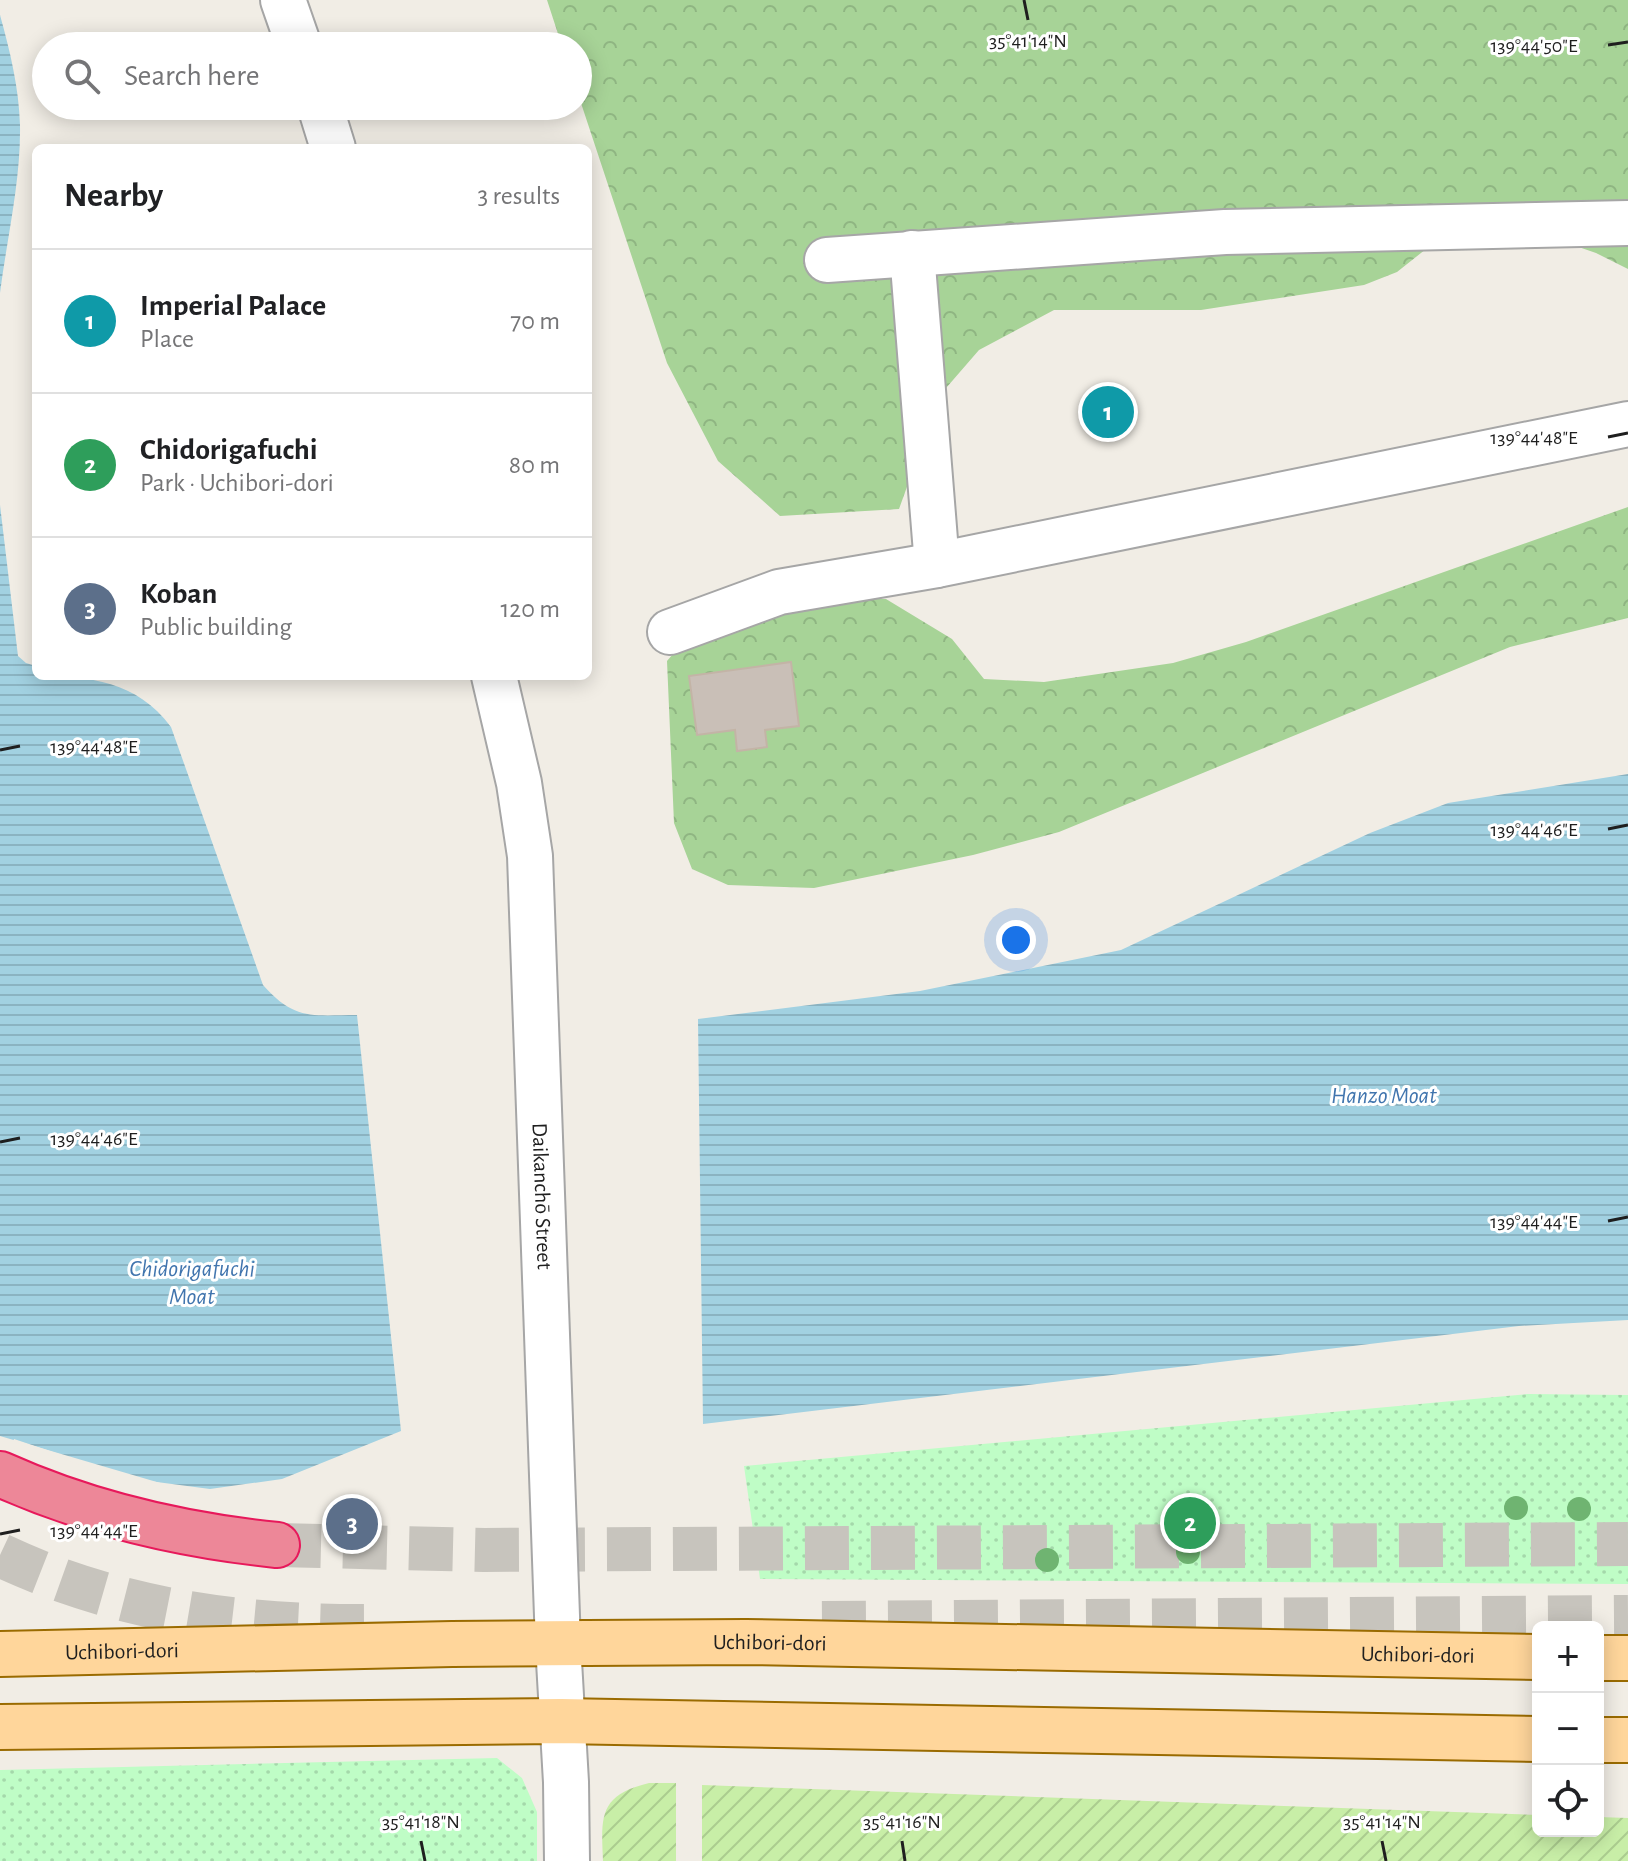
<!DOCTYPE html>
<html lang="en">
<head>
<meta charset="utf-8">
<style>
  body { margin:0; font-family:"Alegreya Sans",sans-serif; background:#f2f2f2; color:#202124 }
  .controls { position:absolute; right:24px; bottom:24px; display:grid; overflow:hidden; border-radius:12px; box-shadow:0 4px 20px #0003 }
  .controls button { width:72px; height:72px; display:grid; place-items:center; padding:0; border:0; border-bottom:2px solid #e0e0e0; background:#fff; color:#202124; font:40px sans-serif }
  .you { position:absolute; left:1016px; top:940px; width:28px; height:28px; margin:-20px; border:6px solid #fff; border-radius:50%; background:#1a73e8; box-shadow:0 0 0 12px #1a73e833 }
  .badge { display:grid; place-items:center; width:52px; height:52px; border-radius:50%; background:#db2777; color:#fff; font-size:26px; font-weight:700 }
  .pin { position:absolute; translate:-50% -50%; border:4px solid #fff; box-shadow:0 2px 8px #0006 }
  .list { margin:0; padding:0; list-style:none }
  h2 { display:flex; justify-content:space-between; align-items:center; height:104px; margin:0; padding:0 32px; font-size:34px }
  h2 small { font-size:26px; font-weight:400; color:#757577 }
  .list li { display:grid; grid-template-columns:52px 1fr auto; gap:24px; align-items:center; box-sizing:border-box; height:144px; padding:0 32px; border-top:2px solid #e0e0e0 }
  .list b { display:block; font-size:30px; white-space:nowrap }
  .list p { margin:0; font-size:26px; white-space:nowrap; color:#757577 }
  .list em { font-size:26px; font-style:normal; color:#757577 }
  .icon { flex:none; width:44px; height:44px; fill:none; stroke:currentColor; stroke-width:2; stroke-linecap:round; stroke-linejoin:round }
  .map { position:relative; flex:none; width:1628px; height:1861px; overflow:hidden }
  .search { position:absolute; background:#fff; box-shadow:0 4px 20px #0003; left:32px; top:32px; width:560px; height:88px; display:flex; align-items:center; gap:20px; box-sizing:border-box; padding:0 28px; border-radius:44px; color:#757577; font-size:30px }
  .panel { position:absolute; background:#fff; box-shadow:0 4px 20px #0003; left:32px; top:144px; width:560px; height:536px; border-radius:12px }
  .map>svg:first-child { display:block }
  .forest { fill:url(#forest-crowns) }
  .park { fill:url(#park-dots) }
  .garden { fill:url(#garden-furrows) }
  .water { fill:url(#water-rules) }
  .pier { fill:#f1ede5 }
  .building { fill:#c9bfb7; stroke:#c3b4a6; stroke-width:2 }
  .lines { fill:none; stroke-linecap:round; stroke-linejoin:round }
  .highway-tunnel { stroke:#c7c4bd; stroke-width:44; stroke-dasharray:44 22; stroke-linecap:butt }
  .minor-casing { stroke:#a6a6a6; stroke-width:48 }
  .major-casing { stroke:#9a6b00; stroke-width:48 }
  .highway-casing { stroke:#e7195b; stroke-width:48 }
  .minor { stroke:#fff; stroke-width:44 }
  .major { stroke:#ffd69b; stroke-width:44 }
  .highway { stroke:#ed8798; stroke-width:44 }
  .tree { fill:#6fb471 }
  .ticks { fill:none; stroke:#1f1f1f; stroke-width:3 }
  .labels { text-anchor:middle; dominant-baseline:central; stroke-width:6; stroke-linejoin:round; paint-order:stroke }
  .street-label { font-size:22px; fill:#1f1f1f; stroke:#fff }
  .water-label { font-size:24px; font-style:italic; fill:#4175ae; stroke:#fff }
  .ticks-label { font-size:20px; text-anchor:middle; fill:#1f1f1f; stroke:#fff; stroke-width:6; stroke-linejoin:round; paint-order:stroke }
</style>
</head>
<body>
<div class="map">
<svg width="1628" height="1861" viewBox="0 0 1628 1861">
  <defs>
    <pattern id="forest-crowns" width="20" height="18" patternUnits="userSpaceOnUse" patternTransform="scale(2)"><rect width="20" height="18" fill="#a7d397"/><path d="M2 6a3 3 0 1 1 6 0M12 15a3 3 0 1 1 6 0" fill="none" stroke="#8fb582"/></pattern>
    <pattern id="park-dots" width="8" height="8" patternUnits="userSpaceOnUse" patternTransform="scale(2)"><rect width="8" height="8" fill="#bffdc6"/><path d="M2 2h.1M6 6h.1" fill="none" stroke="#a4d8aa" stroke-width="1.8" stroke-linecap="round"/></pattern>
    <pattern id="garden-furrows" width="10" height="10" patternUnits="userSpaceOnUse" patternTransform="scale(2)"><rect width="10" height="10" fill="#c8eea7"/><path d="M-1 1l2-2M0 10L10 0M9 11l2-2" fill="none" stroke="#abcc8f"/></pattern>
    <pattern id="water-rules" width="6" height="5" patternUnits="userSpaceOnUse" patternTransform="scale(2)"><rect width="6" height="5" fill="#a2d1e1"/><path d="M0 2.5h6" fill="none" stroke="#8bb3c1"/></pattern>
  </defs>
  <rect width="100%" height="100%" fill="#f1ede5"/>
  <path class="forest" d="M 547,0 L 1628,0 L 1628,269 L 1596,253 L 1474,211 L 1397,272 L 1364,285 L 1201,310 L 1054,310 L 979,350 L 940,395 L 899,509 L 780,516 L 718,461 L 667,363 L 578,94 L 578,46 L 562,46 Z
    M 1628,507 L 1628,618 L 1510,647 L 1059,832 L 973,855 L 814,888 L 728,885 L 692,869 L 674,823 L 667,661 L 708,613 L 795,599 L 886,599 L 952,639 L 984,679 L 1044,682 L 1173,663 L 1246,642 Z"/>
  <path class="park" d="M 1528,1394 L 1628,1395 L 1628,1584 L 760,1579 L 744,1466 Z
    M 497,1758 L 522,1778 L 537,1812 L 537,1861 L 0,1861 L 0,1770 Z"/>
  <path class="garden" d="M 649,1783 L 676,1783 L 676,1861 L 603,1861 C 601,1816 599,1795 649,1783 Z
    M 702,1785 L 1538,1815 L 1538,1831 L 1598,1831 L 1598,1817 L 1628,1818 L 1628,1861 L 702,1861 Z"/>
  <path class="water" d="M 0,15 C 10,51 19,88 20,125 C 21,180 7,238 0,293 Z
    M 0,505 L 18,656 L 26,663 L 36,666 L 36,676 C 90,676 137,681 171,727 L 263,985 C 295,1021 312,1015 357,1015 L 401,1431 L 282,1479 L 210,1489 L 134,1479 L 14,1439 L 0,1484 Z
    M 1628,774 L 1628,1320 L 1519,1326 L 703,1424 L 698,1019 L 920,991 L 1121,950 L 1370,833 L 1448,803 Z"/>
  <path class="pier" d="M 0,1436 L 184,1490 L 133,1483 L 16,1443 L 4,1486 L 0,1488 Z"/>
  <path class="building" d="M 791,662 L 799,726 L 765,730 L 767,747 L 737,751 L 735,730 L 697,735 L 689,676 Z"/>
  <g class="lines">
    <path class="highway-tunnel" d="M 277,1545 L 484,1550 L 1628,1544
      M 0,1555 C 117,1610 241,1627 370,1626
      M 822,1623 L 1628,1617"/>
    <defs>
      <g id="minor">
        <path d="M 283,0 L 299,46"/>
        <path d="M 320,106 L 333,148"/>
        <path d="M 912,253 L 937,565"/>
        <path d="M 827,260 L 1225,232 L 1628,223"/>
        <path d="M 670,632 L 779,592 L 937,565 L 1628,424"/>
        <path id="s1" d="M 494,676 L 519,783 L 530,856 L 558,1644 L 566,1782 L 567,1861"/>
      </g>
      <g id="major">
        <path id="s2" d="M 0,1654 L 452,1644 L 746,1642 L 1538,1657"/>
        <path d="M 1598,1658 L 1628,1658"/>
        <path d="M 0,1727 L 561,1721 L 1538,1739"/>
        <path d="M 1598,1740 L 1628,1740"/>
      </g>
      <path id="highway" d="M 0,1474 C 89,1514 179,1535 277,1545"/>
    </defs>
    <use href="#minor" class="minor-casing"/>
    <use href="#major" class="major-casing"/>
    <use href="#highway" class="highway-casing"/>
    <use href="#minor" class="minor"/>
    <use href="#major" class="major"/>
    <use href="#highway" class="highway"/>
  </g>
  <g class="tree">
    <circle cx="1516" cy="1508" r="12"/>
    <circle cx="1579" cy="1509" r="12"/>
    <circle cx="1188" cy="1552" r="12"/>
    <circle cx="1047" cy="1560" r="12"/>
  </g>
  <path class="ticks" d="M 1024,0 L 1028,20M 1608,45 L 1628,42M 1608,437 L 1628,433M 0,750 L 20,746M 1608,829 L 1628,825M 0,1142 L 20,1138M 1608,1221 L 1628,1217M 0,1534 L 20,1530M 421,1841 L 425,1861M 902,1841 L 905,1861M 1382,1841 L 1386,1861"/>
  <g class="labels">
    <g class="street-label">
      <text stroke="none"><textPath href="#s1" startOffset="524">Daikanchō Street</textPath></text>
      <text stroke="none"><textPath href="#s2" startOffset="770">Uchibori-dori</textPath></text>
      <text stroke="none"><textPath href="#s2" startOffset="122">Uchibori-dori</textPath></text>
      <text stroke="none"><textPath href="#s2" startOffset="1418">Uchibori-dori</textPath></text>
    </g>
    <g class="water-label">
      <text x="1384" y="1096">Hanzo Moat</text>
      <text x="192" y="1269">Chidorigafuchi<tspan x="192" dy="28">Moat</tspan></text>
    </g>
  </g>
  <g class="ticks-label">
    <text x="1028" y="47">35°41'14"N</text>
    <text x="1534" y="52">139°44'50"E</text>
    <text x="1534" y="444">139°44'48"E</text>
    <text x="94" y="753">139°44'48"E</text>
    <text x="1534" y="836">139°44'46"E</text>
    <text x="94" y="1145">139°44'46"E</text>
    <text x="1534" y="1228">139°44'44"E</text>
    <text x="94" y="1537">139°44'44"E</text>
    <text x="421" y="1828">35°41'18"N</text>
    <text x="902" y="1828">35°41'16"N</text>
    <text x="1382" y="1828">35°41'14"N</text>
  </g>
</svg>
<div class="controls">
<button>+</button>
<button>−</button>
<button><svg class="icon" aria-label="locate" viewBox="0 0 24 24"><circle cx="12" cy="12" r="6"/><path d="M12 2v4M12 18v4M2 12h4M18 12h4"/></svg></button>
</div>
<div class="you"></div>
<div class="pin badge" style="left:1108px;top:412px;background:#0f9aa8">1</div>
<div class="pin badge" style="left:1190px;top:1523px;background:#2e9e5b">2</div>
<div class="pin badge" style="left:352px;top:1524px;background:#5c6f8a">3</div>
<div class="search"><svg class="icon" aria-label="search" viewBox="0 0 24 24"><circle cx="10" cy="10" r="6"/><path d="M15 15l6 6"/></svg>Search here</div>
<section class="panel">
<h2>Nearby<small>3 results</small></h2>
<ul class="list">
<li><span class="badge" style="background:#0f9aa8">1</span><div><b>Imperial Palace</b><p>Place</p></div><em>70 m</em></li>
<li><span class="badge" style="background:#2e9e5b">2</span><div><b>Chidorigafuchi</b><p>Park · Uchibori-dori</p></div><em>80 m</em></li>
<li><span class="badge" style="background:#5c6f8a">3</span><div><b>Koban</b><p>Public building</p></div><em>120 m</em></li>
</ul>
</section>
</div>
</body>
</html>
